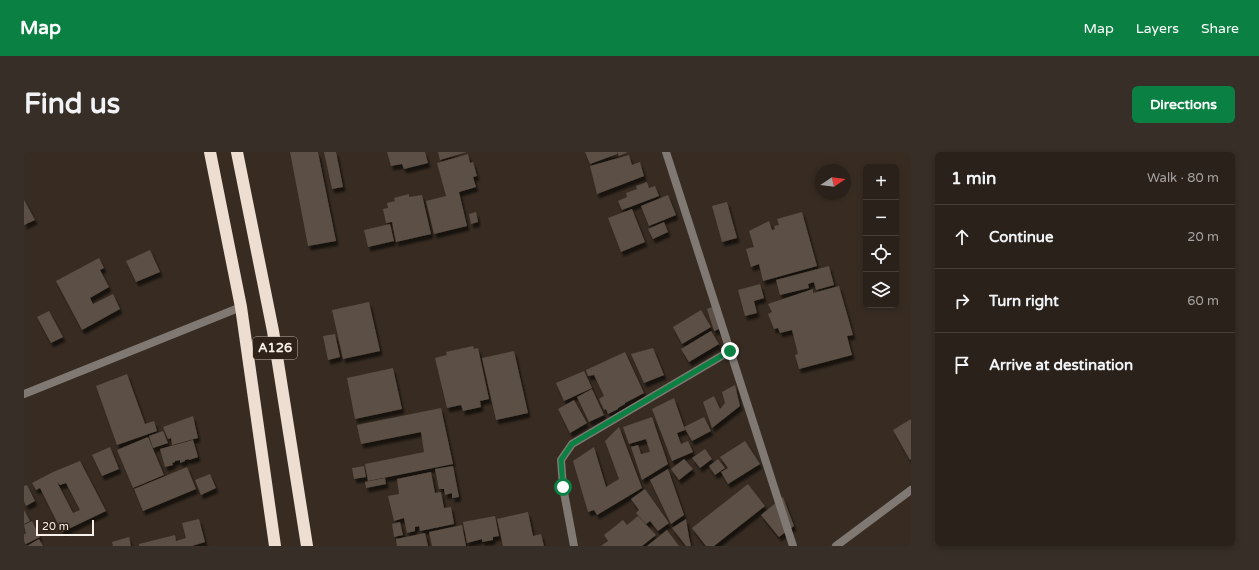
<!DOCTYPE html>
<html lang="en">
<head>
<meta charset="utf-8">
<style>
  body { margin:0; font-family:"Varela Round",sans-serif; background:#362e27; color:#f1f3f6 }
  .controls { position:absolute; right:12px; top:12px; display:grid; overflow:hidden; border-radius:6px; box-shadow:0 2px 6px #0003 }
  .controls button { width:36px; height:36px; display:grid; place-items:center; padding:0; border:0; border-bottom:1px solid #463e39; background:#2a211a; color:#f1f3f6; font:20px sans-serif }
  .compass { position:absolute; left:791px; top:12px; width:36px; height:36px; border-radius:50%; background:#2a211a; box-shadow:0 2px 6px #0003; rotate:77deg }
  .scale { position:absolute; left:12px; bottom:10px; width:58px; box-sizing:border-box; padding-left:4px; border:2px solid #f8efe9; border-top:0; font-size:11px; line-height:14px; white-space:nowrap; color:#f8efe9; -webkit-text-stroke:3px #2e2219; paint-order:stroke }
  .stop { position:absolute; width:12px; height:12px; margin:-9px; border:3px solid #0b8043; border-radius:50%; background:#fff }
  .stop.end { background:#0b8043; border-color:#fff; box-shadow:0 1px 4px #0008 }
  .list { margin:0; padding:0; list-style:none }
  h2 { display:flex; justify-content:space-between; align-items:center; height:52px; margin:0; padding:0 16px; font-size:17px }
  h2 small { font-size:13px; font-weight:400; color:#a5a3a2 }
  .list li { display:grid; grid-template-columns:26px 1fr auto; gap:12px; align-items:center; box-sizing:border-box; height:64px; padding:0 16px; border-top:1px solid #463e39 }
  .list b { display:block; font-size:15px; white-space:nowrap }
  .list em { font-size:13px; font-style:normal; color:#a5a3a2 }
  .icon { flex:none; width:22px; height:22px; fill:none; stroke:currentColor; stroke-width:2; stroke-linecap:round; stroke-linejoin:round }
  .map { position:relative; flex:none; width:887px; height:394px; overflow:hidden; border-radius:6px }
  header { display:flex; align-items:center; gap:24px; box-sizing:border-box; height:56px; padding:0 20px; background:#0b8043; color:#fff }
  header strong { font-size:19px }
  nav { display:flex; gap:22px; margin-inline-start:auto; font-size:14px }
  .intro { display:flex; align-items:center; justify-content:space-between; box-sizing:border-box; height:96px; padding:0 24px }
  h1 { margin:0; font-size:28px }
  .button { padding:10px 18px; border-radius:6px; background:#0b8043; color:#fff; font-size:14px; font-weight:700 }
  main { display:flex; gap:24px; padding:0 24px }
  aside { flex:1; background:#2a211a; border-radius:6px; box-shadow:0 2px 6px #0003 }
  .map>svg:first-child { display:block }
  .building { fill:#5c4f44; fill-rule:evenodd; filter:url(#shadow) }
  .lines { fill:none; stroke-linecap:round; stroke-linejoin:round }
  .street { stroke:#7f7873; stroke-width:8 }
  .highway { stroke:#eeded1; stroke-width:12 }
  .route { stroke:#0b8043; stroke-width:5 }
  .labels { text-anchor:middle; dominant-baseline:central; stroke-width:3.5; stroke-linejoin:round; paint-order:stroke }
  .shield { fill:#2e2219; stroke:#bbb2ab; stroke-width:1 }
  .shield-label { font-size:13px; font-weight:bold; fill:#f8efe9 }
</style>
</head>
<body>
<header>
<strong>Map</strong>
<nav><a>Map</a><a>Layers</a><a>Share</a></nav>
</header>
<div class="intro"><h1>Find us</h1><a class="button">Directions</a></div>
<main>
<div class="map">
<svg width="887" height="394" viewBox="0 0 887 394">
  <defs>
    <filter id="shadow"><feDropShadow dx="2.5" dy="4.5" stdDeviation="1" flood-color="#0009"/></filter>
  </defs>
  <rect width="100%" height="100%" fill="#382c22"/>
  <path class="building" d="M 266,0 L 294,0 L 312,89 L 284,94 Z
    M 300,0 L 312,0 L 319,35 L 308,37 Z
    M 363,0 L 401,0 L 404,11 L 380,17 L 378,12 L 367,14 Z
    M 414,0 L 443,0 L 416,8 Z
    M 561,0 L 593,0 L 593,2 L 566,12 Z
    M 593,0 L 604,0 L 595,4 Z
    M 444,2 L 446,11 L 449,10 L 453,24 L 449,25 L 452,35 L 435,40 L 443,74 L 410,82 L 402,49 L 422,44 L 413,11 Z
    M 605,3 L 608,13 L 616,10 L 620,24 L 573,42 L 566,14 Z
    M 623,30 L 625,36 L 631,34 L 635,44 L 598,58 L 594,49 L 603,45 L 602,41 L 613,37 L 612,34 Z
    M 385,42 L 385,45 L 398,43 L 407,82 L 372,90 L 368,70 L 362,71 L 359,57 L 364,56 L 363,51 L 371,49 L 370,46 Z
    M 644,43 L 652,63 L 625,74 L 617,54 Z
    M 0,48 L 11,68 L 0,73 Z
    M 703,50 L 713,86 L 698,90 L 688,54 Z
    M 608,57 L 621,90 L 597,100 L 584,66 Z
    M 452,60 L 454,70 L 447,72 L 445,62 Z
    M 778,60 L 793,114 L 739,129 L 735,112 L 727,115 L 722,97 L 730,95 L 725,79 L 745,69 L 748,78 L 751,77 L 750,74 L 755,73 L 753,67 Z
    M 640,70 L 644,80 L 629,87 L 624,77 Z
    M 366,72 L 370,89 L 344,95 L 340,78 Z
    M 126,98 L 136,120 L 112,130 L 102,109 Z
    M 75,106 L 80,116 L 76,118 L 85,135 L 66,146 L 69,152 L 89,142 L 96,157 L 58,178 L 32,129 Z
    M 805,114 L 810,133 L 792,138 L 790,130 L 784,132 L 785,136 L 756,143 L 752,128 Z
    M 736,132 L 740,146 L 730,149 L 733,161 L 721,164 L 714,138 Z
    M 815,134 L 829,183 L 823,184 L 828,203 L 775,217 L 771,203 L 774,202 L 768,178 L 756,181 L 754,176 L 750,177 L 744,162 L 748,160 L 744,152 L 789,137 L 789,141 Z
    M 345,150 L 356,199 L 319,207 L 308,158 Z
    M 688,155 L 695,177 L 690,179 L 683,157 Z
    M 677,158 L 687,175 L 658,192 L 649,175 Z
    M 25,159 L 39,185 L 27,191 L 13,165 Z
    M 687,179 L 695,192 L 665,210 L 657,197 Z
    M 311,182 L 316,205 L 304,208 L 299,184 Z
    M 449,194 L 450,197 L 454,196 L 465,247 L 456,249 L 457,255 L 439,259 L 437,253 L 423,256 L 411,206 L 423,203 L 422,200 Z
    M 629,196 L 640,223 L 620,231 L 607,202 Z
    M 490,199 L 504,261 L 472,268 L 458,206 Z
    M 601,200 L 620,241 L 601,251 L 601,252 L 594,256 L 594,257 L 584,262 L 582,257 L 580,258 L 575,247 L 580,244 L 570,223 L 564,224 L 562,218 Z
    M 369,216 L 378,257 L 331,267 L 323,226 Z
    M 560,219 L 568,236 L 540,249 L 532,231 Z
    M 103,222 L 121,272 L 130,269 L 133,279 L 93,293 L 72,234 Z
    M 711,233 L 716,254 L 688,276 L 679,250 L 690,244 L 696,257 L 701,251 L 698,240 Z
    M 568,237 L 580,263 L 565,270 L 553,245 Z
    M 650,246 L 661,278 L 653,281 L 657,292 L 664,289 L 669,300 L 648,309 L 628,257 Z
    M 550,248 L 563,271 L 546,281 L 534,257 Z
    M 417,256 L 429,312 L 344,329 L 341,312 L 400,300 L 397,280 L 337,292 L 333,273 Z
    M 169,264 L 174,286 L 148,293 L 147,286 L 144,287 L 139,275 Z
    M 628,265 L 644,312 L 618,328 L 607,295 L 614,293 L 617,302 L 626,300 L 622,287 L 605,292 L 599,275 Z
    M 680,265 L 687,279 L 668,289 L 660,275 Z
    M 887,267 L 887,307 L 886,308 L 869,278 Z
    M 595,275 L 618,336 L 573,363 L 570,358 L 564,360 L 549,309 L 570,295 L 582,335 L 595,327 L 581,289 Z
    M 139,279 L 144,291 L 129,296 L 125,284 Z
    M 124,285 L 140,323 L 109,336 L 93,298 Z
    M 169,288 L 174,305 L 165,308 L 164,307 L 161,308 L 161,309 L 156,311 L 156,308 L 151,309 L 151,310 L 148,311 L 149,313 L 141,315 L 136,297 Z
    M 721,289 L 736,312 L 704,332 L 697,320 L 704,316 L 696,305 Z
    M 86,295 L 95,317 L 78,324 L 68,303 Z
    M 681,297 L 688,307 L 676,316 L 668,306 Z
    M 660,307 L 669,317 L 655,328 L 647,317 Z
    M 694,307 L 701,316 L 691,323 L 685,314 Z
    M 56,309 L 82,359 L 38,380 L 16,336 L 12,338 L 8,331 L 29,320 ZM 33,330 L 36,333 L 42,331 L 56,358 L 49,361 Z
    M 340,314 L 342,325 L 330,327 L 328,316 Z
    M 429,314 L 435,345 L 428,346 L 428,341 L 421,343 L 420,337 L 415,337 L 411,317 Z
    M 163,315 L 172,337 L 119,359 L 110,337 Z
    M 644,317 L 660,363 L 647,372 L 626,328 Z
    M 407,320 L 411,341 L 417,340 L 420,356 L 427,355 L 430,372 L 396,379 L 395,374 L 391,375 L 391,379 L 383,381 L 380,366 L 370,369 L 364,344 L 375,342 L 373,327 Z
    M 186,322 L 192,336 L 177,343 L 171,328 Z
    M 361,326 L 362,332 L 342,336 L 341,330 Z
    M 724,332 L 741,354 L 690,394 L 682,394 L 668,376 Z
    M 3,333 L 11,349 L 2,354 L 0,349 L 0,334 Z
    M 621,337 L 645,371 L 634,379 L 626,369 L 622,372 L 612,361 L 615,358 L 607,347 Z
    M 759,345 L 770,374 L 755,385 L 737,363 Z
    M 0,358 L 6,369 L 0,372 Z
    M 504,360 L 509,384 L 517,382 L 520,394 L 479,394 L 473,367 Z
    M 471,364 L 475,384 L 469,385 L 469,388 L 458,390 L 458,387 L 443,391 L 439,370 Z
    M 614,364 L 632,383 L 618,394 L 577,394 L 584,389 L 580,383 L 599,368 L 603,373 Z
    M 175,367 L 181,390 L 168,394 L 115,394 L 115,392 L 151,383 L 152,389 L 162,386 L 158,371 Z
    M 662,367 L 665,385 L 667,394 L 662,394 L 648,376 Z
    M 8,369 L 16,385 L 0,393 L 0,382 L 2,382 L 0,373 Z
    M 376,370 L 379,383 L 370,385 L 368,372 Z
    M 438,373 L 442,394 L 408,394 L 405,380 Z
    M 643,378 L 655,394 L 623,394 Z
    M 401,381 L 404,394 L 373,394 L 372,387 Z
    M 105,385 L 107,394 L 89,394 L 88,390 Z
    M 15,387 L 19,394 L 3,394 Z"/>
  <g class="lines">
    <path class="street" d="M 642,0 L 769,394
      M 0,242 L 217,155
      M 550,394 L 539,335 L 537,308 L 548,292 L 706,199
      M 812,394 L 887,338"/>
    <path class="highway" d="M 186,0 L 217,155 L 251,394
      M 213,0 L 249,179 L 283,394"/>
  </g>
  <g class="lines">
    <path class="route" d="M 539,335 L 537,308 L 548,292 L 706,199"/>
  </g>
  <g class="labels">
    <rect class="shield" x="229" y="185" width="44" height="22" rx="3"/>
    <g class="shield-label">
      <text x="251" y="196">A126</text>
    </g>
  </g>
</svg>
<div class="controls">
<button>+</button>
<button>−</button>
<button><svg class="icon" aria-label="locate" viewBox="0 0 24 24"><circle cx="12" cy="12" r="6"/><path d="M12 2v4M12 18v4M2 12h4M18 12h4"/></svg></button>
<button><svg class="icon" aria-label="layers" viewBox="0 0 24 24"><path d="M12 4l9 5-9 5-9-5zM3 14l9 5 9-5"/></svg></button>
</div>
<svg class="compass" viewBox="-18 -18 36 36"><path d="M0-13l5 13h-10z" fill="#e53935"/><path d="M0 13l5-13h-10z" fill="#a5a3a2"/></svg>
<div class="scale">20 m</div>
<div class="stop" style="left:539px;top:335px"></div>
<div class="stop end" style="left:706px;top:199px"></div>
</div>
<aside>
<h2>1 min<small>Walk · 80 m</small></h2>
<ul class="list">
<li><svg class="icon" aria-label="ahead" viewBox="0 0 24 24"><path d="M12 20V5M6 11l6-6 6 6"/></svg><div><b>Continue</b></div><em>20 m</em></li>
<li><svg class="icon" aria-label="right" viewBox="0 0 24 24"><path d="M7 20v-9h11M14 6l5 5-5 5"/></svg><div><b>Turn right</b></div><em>60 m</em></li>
<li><svg class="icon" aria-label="arrive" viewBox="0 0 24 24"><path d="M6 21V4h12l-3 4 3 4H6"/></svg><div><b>Arrive at destination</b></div></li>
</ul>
</aside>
</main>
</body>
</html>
